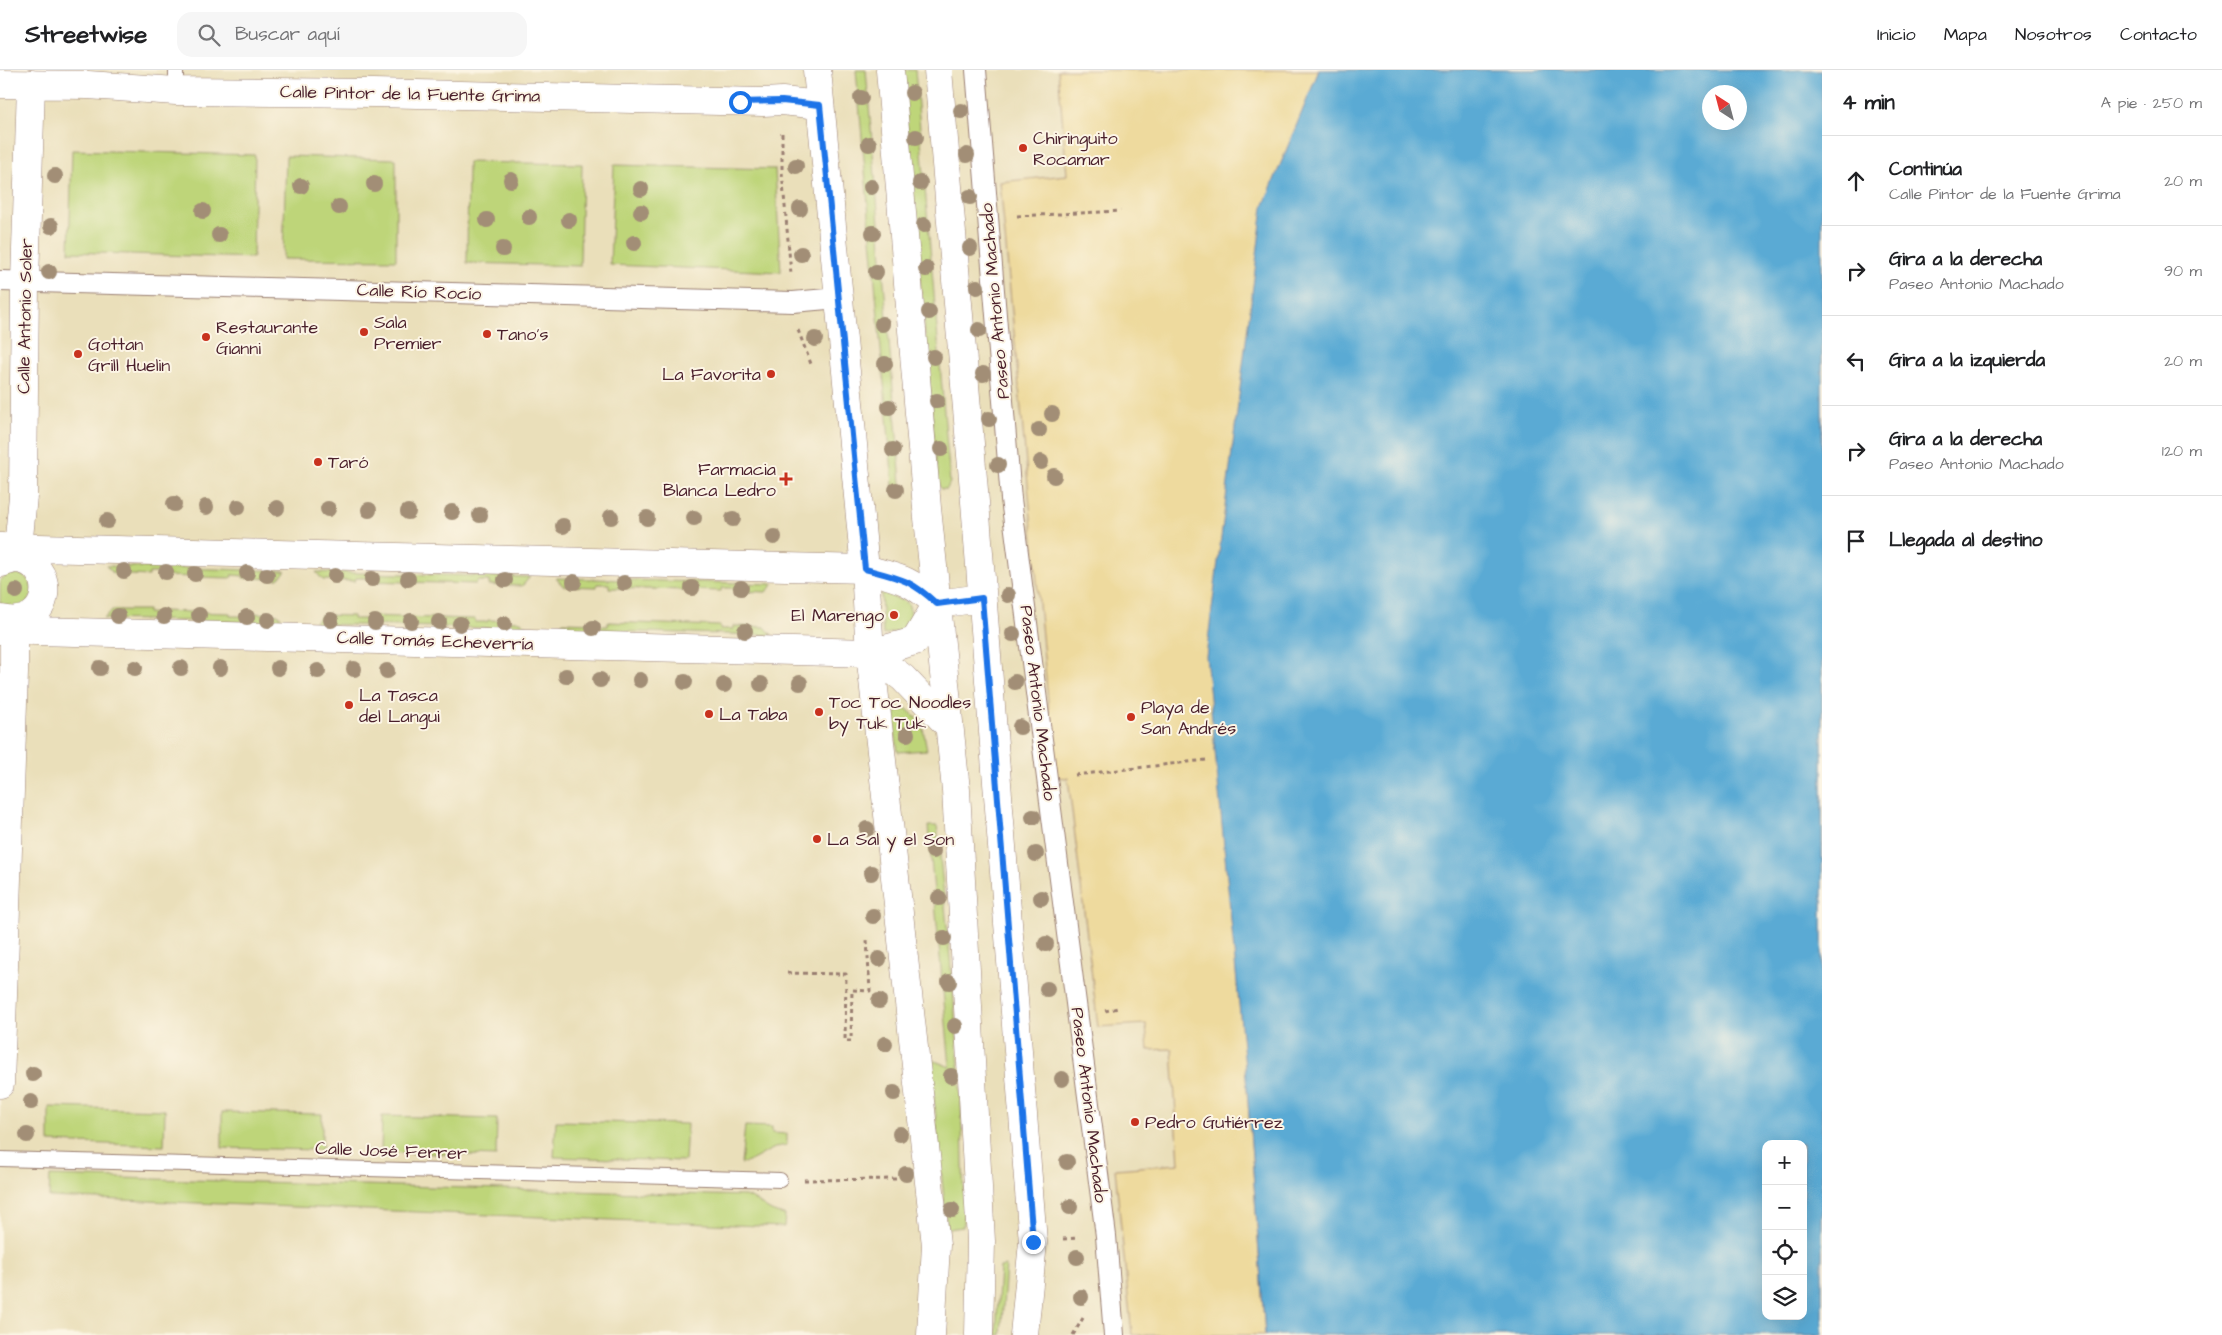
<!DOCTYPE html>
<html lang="es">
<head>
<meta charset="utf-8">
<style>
  body { margin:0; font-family:"Architects Daughter",sans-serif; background:#f6f6f6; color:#202124 }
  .controls { position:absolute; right:15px; bottom:15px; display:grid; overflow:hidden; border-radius:10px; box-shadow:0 5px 20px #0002 }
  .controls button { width:45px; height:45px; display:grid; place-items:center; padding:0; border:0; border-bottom:1px solid #e0e0e0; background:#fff; color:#202124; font:25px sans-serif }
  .compass { position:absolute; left:1702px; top:15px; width:45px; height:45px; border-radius:50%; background:#fff; box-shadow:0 5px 20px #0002; rotate:324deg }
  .stop { position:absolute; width:15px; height:15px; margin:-11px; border:4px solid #1a73e8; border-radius:50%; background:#fff }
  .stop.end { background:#1a73e8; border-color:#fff; box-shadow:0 1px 5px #0008 }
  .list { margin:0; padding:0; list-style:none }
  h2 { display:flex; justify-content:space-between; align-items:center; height:65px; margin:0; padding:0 20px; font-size:21px }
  h2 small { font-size:16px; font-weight:400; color:#757577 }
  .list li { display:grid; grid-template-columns:32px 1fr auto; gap:15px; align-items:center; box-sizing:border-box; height:90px; padding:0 20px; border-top:1px solid #e0e0e0 }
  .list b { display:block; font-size:19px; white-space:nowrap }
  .list p { margin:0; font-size:16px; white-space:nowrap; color:#757577 }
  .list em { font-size:16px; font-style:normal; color:#757577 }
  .icon { flex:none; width:28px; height:28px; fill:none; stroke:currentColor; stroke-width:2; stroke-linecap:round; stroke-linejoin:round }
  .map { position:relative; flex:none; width:1822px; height:1265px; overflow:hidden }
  header { display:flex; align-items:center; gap:30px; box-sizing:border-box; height:70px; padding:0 25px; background:#fff; border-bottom:1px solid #e0e0e0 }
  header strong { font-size:24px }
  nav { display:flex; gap:28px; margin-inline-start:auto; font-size:18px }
  .search { width:350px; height:45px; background:#f6f6f6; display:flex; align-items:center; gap:12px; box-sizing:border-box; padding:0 18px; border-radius:15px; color:#757577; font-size:19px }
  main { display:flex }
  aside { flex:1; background:#fff }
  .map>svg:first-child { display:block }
  .green { fill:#bed579; stroke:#847a52 }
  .sand { fill:#eeda9e; stroke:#9c7c64 }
  .water { fill:#5aaad4; stroke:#526480; fill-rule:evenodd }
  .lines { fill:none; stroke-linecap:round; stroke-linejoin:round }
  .service-casing { stroke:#9a7f72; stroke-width:16 }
  .pedestrian-casing { stroke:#9a7f72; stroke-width:22 }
  .minor-casing { stroke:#9a7f72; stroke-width:29 }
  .tertiary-casing { stroke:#9a7f72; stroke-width:29 }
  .primary-casing { stroke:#9a7f72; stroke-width:29 }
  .path { stroke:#9a7f72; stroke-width:3; stroke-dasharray:4 4; stroke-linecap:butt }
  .service { stroke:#fff; stroke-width:14 }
  .pedestrian { stroke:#fff; stroke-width:20 }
  .minor { stroke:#fff; stroke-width:28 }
  .tertiary { stroke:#fff; stroke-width:28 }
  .primary { stroke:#fff; stroke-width:28 }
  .tree { fill:#a28e76 }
  .route { stroke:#1a73e8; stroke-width:6 }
  .poi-dot { fill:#c8321e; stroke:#fcf5e5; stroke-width:2 }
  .labels { text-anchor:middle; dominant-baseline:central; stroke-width:4; stroke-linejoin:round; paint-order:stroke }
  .street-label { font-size:18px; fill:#4a1f2b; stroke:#fcf5e5 }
  .poi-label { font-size:18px; fill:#4a1f2b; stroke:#fcf5e5; text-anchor:start }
</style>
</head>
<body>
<header>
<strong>Streetwise</strong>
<div class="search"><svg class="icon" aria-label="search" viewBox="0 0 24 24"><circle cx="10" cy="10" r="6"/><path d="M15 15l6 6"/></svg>Buscar aquí</div>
<nav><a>Inicio</a><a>Mapa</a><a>Nosotros</a><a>Contacto</a></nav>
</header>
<main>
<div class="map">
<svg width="1822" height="1265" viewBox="0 0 1822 1265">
  <rect width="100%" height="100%" fill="#fcf5e5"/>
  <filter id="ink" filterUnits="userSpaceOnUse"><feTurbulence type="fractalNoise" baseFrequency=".02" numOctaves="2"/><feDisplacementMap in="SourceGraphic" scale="10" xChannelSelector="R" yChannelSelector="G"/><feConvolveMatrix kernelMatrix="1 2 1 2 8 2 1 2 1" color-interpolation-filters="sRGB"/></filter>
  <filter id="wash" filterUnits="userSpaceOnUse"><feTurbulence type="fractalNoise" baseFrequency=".0096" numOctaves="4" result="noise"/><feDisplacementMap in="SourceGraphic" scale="20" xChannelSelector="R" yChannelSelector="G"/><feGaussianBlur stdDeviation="1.12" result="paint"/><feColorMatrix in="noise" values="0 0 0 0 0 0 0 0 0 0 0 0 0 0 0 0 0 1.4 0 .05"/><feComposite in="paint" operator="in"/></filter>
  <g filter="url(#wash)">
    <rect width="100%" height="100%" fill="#eadfba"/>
    <path class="green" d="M 856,0 L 866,0 L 902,425 L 894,426 Z
      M 902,0 L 915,0 L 950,412 L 947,419 L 941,419 L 938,414 Z
      M 72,80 L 255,85 L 253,188 L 69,182 Z
      M 286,86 L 396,89 L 396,190 L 283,189 Z
      M 468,92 L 582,94 L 580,196 L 467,193 Z
      M 614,95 L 775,99 L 781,202 L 610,195 Z
      M 106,496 L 286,501 L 278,509 L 243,508 L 244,506 L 232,505 L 231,508 L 161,506 L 161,503 L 149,503 L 149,506 L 114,504 Z
      M 12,502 C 26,505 31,510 33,524 L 23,538 L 5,538 L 0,533 L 0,510 Z
      M 316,502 L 530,507 L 522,516 L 489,515 L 489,511 L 477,511 L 476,514 L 367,511 L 367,508 L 356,508 L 355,511 L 323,510 Z
      M 556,508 L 774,514 L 766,522 L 734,521 L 734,518 L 722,518 L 721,521 L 609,518 L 609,514 L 597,514 L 597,517 L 563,516 Z
      M 881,522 L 908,533 L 912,547 L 907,559 L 883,565 Z
      M 112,540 L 148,540 L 148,543 L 160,544 L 160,541 L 230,543 L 230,546 L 242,546 L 242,543 L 278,544 L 285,553 L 104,549 Z
      M 321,545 L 353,546 L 353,549 L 366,549 L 366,546 L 475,549 L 475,552 L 487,552 L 488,550 L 521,551 L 529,559 L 313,554 Z
      M 563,552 L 595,553 L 595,556 L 608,556 L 608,552 L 720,556 L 720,559 L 733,559 L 733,556 L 765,557 L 772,565 L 555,560 Z
      M 907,639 L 922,653 L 927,680 L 898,682 L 893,649 L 897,641 Z
      M 928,756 L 937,756 C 950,889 966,1023 963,1157 L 947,1159 L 930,989 L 950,997 Z
      M 49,1037 L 165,1040 L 164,1076 L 49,1072 Z
      M 222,1042 L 322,1044 L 322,1080 L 222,1078 Z
      M 382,1046 L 497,1049 L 496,1086 L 381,1082 Z
      M 556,1051 L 687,1054 L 685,1091 L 554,1087 Z
      M 745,1056 L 772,1057 L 772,1063 L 787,1064 L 787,1075 C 768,1077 759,1090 741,1094 Z
      M 50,1106 L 745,1126 C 762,1131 764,1142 785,1145 L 784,1157 L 49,1127 Z
      M 1006,1196 L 1001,1265 L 996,1265 L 1000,1197 Z"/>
    <path class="sand" d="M 1058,0 L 1319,0 L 1247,1019 L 1265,1265 L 1132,1265 L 1115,1099 L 1179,1094 L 1172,979 L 1148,980 L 1146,954 L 1098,957 L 1068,708 L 1055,707 L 1000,112 L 1067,105 Z"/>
    <path class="water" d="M 1319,0 L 1822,0 L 1822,1265 L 1265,1265 L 1247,1019 L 1206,586 L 1263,137 ZM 1710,22 L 1740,22 L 1740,52 L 1710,52 ZM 1766,1074 L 1803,1074 L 1803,1246 L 1766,1246 Z"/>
  </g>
  <g filter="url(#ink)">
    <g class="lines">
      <defs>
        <path id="service" d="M 176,21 L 176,0
          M 0,1089 L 780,1110"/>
        <path id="pedestrian" d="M 976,0 L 1011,429 L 1106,1166 L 1114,1265
          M 0,211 L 793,232 L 838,228"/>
        <path id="minor" d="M 0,14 L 88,15 L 176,21 L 373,23 L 763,32 L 782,31 L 820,35
          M 18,478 L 23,426 L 25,212 L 31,14
          M 0,1014 L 14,603 L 14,562"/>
        <path id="tertiary" d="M 0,477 L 865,499
          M 1,549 C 56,561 56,490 16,489 C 12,489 6,492 1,493
          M 0,560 L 870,583"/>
        <path id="primary" d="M 817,0 L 865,499 L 870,583 L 936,1175 L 931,1265
          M 890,0 L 927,438 L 956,720 L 981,1171 L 979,1265
          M 938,0 L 975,432 L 1033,1172 L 1024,1265
          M 865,499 C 899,508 910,509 937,534
          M 937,534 L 982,528
          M 870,583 L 903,608 L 948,655
          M 870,583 L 915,571 L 937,534"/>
      </defs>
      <use href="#service" class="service-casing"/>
      <use href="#pedestrian" class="pedestrian-casing"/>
      <use href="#minor" class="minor-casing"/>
      <use href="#tertiary" class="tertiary-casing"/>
      <use href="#primary" class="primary-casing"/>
      <path class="path" d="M 782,63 L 782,102 L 791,204
        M 1017,146 L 1121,141
        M 798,260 L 811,294
        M 1075,705 L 1206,690
        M 787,903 L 846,904 L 845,971 L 851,971 L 852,920 L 870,921 L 867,870
        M 1105,941 L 1118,938
        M 804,1110 L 898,1109
        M 1063,1169 L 1077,1168
        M 1073,1265 L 1083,1248"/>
      <use href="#service" class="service"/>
      <use href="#pedestrian" class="pedestrian"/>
      <use href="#minor" class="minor"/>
      <use href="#tertiary" class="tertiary"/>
      <use href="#primary" class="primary"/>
    </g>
    <g class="tree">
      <circle cx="912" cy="23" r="8"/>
      <circle cx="861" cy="28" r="8"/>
      <circle cx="961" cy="41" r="8"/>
      <circle cx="916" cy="67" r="8"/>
      <circle cx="869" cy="74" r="8"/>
      <circle cx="967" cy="85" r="8"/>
      <circle cx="796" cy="96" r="8"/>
      <circle cx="55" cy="106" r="8"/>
      <circle cx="511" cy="110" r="8"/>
      <circle cx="920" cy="113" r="8"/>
      <circle cx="374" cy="114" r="8"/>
      <circle cx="301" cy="116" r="8"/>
      <circle cx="871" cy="117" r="8"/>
      <circle cx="641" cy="119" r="8"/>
      <circle cx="970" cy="127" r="8"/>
      <circle cx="339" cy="137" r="8"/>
      <circle cx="800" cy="139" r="8"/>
      <circle cx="203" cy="141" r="8"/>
      <circle cx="641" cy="142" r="8"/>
      <circle cx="529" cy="147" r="8"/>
      <circle cx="487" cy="150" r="8"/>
      <circle cx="569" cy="150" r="8"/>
      <circle cx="924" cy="155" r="8"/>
      <circle cx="51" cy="156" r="8"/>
      <circle cx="873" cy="163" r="8"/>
      <circle cx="219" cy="165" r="8"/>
      <circle cx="634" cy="173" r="8"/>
      <circle cx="970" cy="178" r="8"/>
      <circle cx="503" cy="179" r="8"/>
      <circle cx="801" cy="184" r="8"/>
      <circle cx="926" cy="199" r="8"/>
      <circle cx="49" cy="202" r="8"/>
      <circle cx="876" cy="202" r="8"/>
      <circle cx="977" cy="217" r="8"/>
      <circle cx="929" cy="242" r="8"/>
      <circle cx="882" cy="254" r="8"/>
      <circle cx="979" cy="260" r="8"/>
      <circle cx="815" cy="269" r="8"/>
      <circle cx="934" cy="287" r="8"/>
      <circle cx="885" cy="294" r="8"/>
      <circle cx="983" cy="304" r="8"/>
      <circle cx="937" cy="331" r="8"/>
      <circle cx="889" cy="337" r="8"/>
      <circle cx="1052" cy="344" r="8"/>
      <circle cx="989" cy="349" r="8"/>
      <circle cx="1039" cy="360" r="8"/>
      <circle cx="941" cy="379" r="8"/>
      <circle cx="893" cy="380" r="8"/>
      <circle cx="1041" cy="392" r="8"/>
      <circle cx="998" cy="395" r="8"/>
      <circle cx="1054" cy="406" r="8"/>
      <circle cx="896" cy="420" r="8"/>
      <circle cx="174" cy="434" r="8"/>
      <circle cx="206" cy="437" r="8"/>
      <circle cx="238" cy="437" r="8"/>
      <circle cx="277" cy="438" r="8"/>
      <circle cx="328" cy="439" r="8"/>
      <circle cx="369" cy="440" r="8"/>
      <circle cx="408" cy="442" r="8"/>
      <circle cx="452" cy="442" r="8"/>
      <circle cx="480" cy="445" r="8"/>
      <circle cx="611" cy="447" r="8"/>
      <circle cx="647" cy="448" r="8"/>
      <circle cx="694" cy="448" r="8"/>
      <circle cx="733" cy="449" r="8"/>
      <circle cx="107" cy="451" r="8"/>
      <circle cx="563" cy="456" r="8"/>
      <circle cx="774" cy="467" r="8"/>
      <circle cx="124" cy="501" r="8"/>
      <circle cx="166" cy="502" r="8"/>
      <circle cx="247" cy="503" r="8"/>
      <circle cx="195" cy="504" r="8"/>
      <circle cx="267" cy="505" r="8"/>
      <circle cx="335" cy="506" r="8"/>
      <circle cx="372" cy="509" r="8"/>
      <circle cx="408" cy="509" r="8"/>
      <circle cx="505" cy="510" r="8"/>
      <circle cx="574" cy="512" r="8"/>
      <circle cx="624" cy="513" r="8"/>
      <circle cx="692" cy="518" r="8"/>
      <circle cx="741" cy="518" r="8"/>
      <circle cx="16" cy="521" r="8"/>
      <circle cx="1008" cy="525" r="8"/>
      <circle cx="199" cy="545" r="8"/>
      <circle cx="118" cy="546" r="8"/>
      <circle cx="164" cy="546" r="8"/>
      <circle cx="247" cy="547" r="8"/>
      <circle cx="268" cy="550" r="8"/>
      <circle cx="331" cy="550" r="8"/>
      <circle cx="411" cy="551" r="8"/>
      <circle cx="375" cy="552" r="8"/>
      <circle cx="439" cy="552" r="8"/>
      <circle cx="460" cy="554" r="8"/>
      <circle cx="504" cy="554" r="8"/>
      <circle cx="593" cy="558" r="8"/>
      <circle cx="745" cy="561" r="8"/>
      <circle cx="1013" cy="564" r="8"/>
      <circle cx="100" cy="598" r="8"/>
      <circle cx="135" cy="598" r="8"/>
      <circle cx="181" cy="598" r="8"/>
      <circle cx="220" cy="598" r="8"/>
      <circle cx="278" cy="598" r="8"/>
      <circle cx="354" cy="599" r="8"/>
      <circle cx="318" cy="601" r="8"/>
      <circle cx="387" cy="601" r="8"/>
      <circle cx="566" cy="606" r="8"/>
      <circle cx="600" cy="610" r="8"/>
      <circle cx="640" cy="610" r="8"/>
      <circle cx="685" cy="612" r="8"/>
      <circle cx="1015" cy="612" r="8"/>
      <circle cx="800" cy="613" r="8"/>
      <circle cx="761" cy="614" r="8"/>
      <circle cx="724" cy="615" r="8"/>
      <circle cx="1020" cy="657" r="8"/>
      <circle cx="907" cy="664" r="8"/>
      <circle cx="1033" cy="747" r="8"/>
      <circle cx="867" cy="759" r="8"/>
      <circle cx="933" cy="781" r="8"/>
      <circle cx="1036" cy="784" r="8"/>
      <circle cx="871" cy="803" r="8"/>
      <circle cx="939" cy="828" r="8"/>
      <circle cx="1041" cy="828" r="8"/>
      <circle cx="873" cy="846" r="8"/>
      <circle cx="944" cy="868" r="8"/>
      <circle cx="1046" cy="874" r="8"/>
      <circle cx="879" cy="889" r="8"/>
      <circle cx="949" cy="912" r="8"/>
      <circle cx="1047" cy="919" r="8"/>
      <circle cx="879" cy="931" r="8"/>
      <circle cx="955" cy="956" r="8"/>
      <circle cx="885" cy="974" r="8"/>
      <circle cx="33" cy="1004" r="8"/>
      <circle cx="951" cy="1006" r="8"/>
      <circle cx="1062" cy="1009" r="8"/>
      <circle cx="894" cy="1023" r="8"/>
      <circle cx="31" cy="1032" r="8"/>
      <circle cx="900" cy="1064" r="8"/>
      <circle cx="27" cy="1065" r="8"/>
      <circle cx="1067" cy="1092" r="8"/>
      <circle cx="906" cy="1104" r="8"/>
      <circle cx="1070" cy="1137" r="8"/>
      <circle cx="952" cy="1140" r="8"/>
      <circle cx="1077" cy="1187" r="8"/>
      <circle cx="1081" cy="1227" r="8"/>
    </g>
  </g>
  <g class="lines" filter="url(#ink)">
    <path class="route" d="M 740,32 L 782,31 L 820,35 L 865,499 C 899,508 910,509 937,534 L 982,528 L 1033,1172"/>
  </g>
  <g class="poi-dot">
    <circle cx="1023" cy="78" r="5"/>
    <circle cx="364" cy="262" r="5"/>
    <circle cx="487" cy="264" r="5"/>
    <circle cx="206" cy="267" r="5"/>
    <circle cx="78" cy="284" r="5"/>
    <circle cx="771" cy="304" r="5"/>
    <circle cx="318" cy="392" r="5"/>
    <path d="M783.5 401.5h5v5h5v5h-5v5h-5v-5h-5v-5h5z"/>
    <circle cx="894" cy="545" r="5"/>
    <circle cx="349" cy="635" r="5"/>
    <circle cx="819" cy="642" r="5"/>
    <circle cx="709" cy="644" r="5"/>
    <circle cx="1131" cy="647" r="5"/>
    <circle cx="817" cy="769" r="5"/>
    <circle cx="1135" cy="1052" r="5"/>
  </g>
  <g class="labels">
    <g class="street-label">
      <text transform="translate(410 24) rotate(1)">Calle Pintor de la Fuente Grima</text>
      <text transform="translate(419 222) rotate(2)">Calle Río Rocío</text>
      <text transform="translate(995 231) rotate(-95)">Paseo Antonio Machado</text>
      <text transform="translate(25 246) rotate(-89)">Calle Antonio Soler</text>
      <text transform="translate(435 571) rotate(2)">Calle Tomás Echeverría</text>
      <text transform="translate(1038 633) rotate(83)">Paseo Antonio Machado</text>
      <text transform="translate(1089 1035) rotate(83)">Paseo Antonio Machado</text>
      <text transform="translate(391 1081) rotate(2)">Calle José Ferrer</text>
    </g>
    <g class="poi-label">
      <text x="1033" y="68">Chiringuito<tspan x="1033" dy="21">Rocamar</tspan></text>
      <text x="374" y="252">Sala<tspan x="374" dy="21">Premier</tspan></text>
      <text x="216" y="257">Restaurante<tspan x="216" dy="21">Gianni</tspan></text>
      <text x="497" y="264">Tano's</text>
      <text x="88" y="274">Gottan<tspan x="88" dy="21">Grill Huelin</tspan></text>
      <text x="761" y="304" text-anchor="end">La Favorita</text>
      <text x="328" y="392">Taró</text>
      <text x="776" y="399" text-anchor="end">Farmacia<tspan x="776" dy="21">Blanca Ledro</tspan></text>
      <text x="884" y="545" text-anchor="end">El Marengo</text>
      <text x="359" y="625">La Tasca<tspan x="359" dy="21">del Langui</tspan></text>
      <text x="829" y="632">Toc Toc Noodles<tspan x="829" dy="21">by Tuk Tuk</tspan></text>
      <text x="1141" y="637">Playa de<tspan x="1141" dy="21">San Andrés</tspan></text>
      <text x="719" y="644">La Taba</text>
      <text x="827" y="769">La Sal y el Son</text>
      <text x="1145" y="1052">Pedro Gutiérrez</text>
    </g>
  </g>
</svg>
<div class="controls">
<button>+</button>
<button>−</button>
<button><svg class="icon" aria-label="locate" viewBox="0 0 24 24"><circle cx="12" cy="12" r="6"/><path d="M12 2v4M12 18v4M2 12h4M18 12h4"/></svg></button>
<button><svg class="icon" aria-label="layers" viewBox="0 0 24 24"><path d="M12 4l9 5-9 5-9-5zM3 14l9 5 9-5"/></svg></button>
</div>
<svg class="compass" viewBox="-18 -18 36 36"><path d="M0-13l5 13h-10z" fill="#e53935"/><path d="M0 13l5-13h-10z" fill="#757577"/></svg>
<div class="stop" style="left:740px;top:32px"></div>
<div class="stop end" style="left:1033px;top:1172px"></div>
</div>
<aside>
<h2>4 min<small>A pie · 250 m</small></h2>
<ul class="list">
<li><svg class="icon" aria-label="ahead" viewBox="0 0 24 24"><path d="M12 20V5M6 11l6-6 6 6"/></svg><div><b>Continúa</b><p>Calle Pintor de la Fuente Grima</p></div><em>20 m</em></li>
<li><svg class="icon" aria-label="right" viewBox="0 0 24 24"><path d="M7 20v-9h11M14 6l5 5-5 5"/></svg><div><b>Gira a la derecha</b><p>Paseo Antonio Machado</p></div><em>90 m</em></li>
<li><svg class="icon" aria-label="left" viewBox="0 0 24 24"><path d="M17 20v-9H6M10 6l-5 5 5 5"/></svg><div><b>Gira a la izquierda</b></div><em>20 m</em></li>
<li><svg class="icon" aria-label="right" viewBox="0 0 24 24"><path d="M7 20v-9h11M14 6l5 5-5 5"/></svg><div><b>Gira a la derecha</b><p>Paseo Antonio Machado</p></div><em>120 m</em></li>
<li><svg class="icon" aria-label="arrive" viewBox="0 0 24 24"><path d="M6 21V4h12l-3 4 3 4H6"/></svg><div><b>Llegada al destino</b></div></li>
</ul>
</aside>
</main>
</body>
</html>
